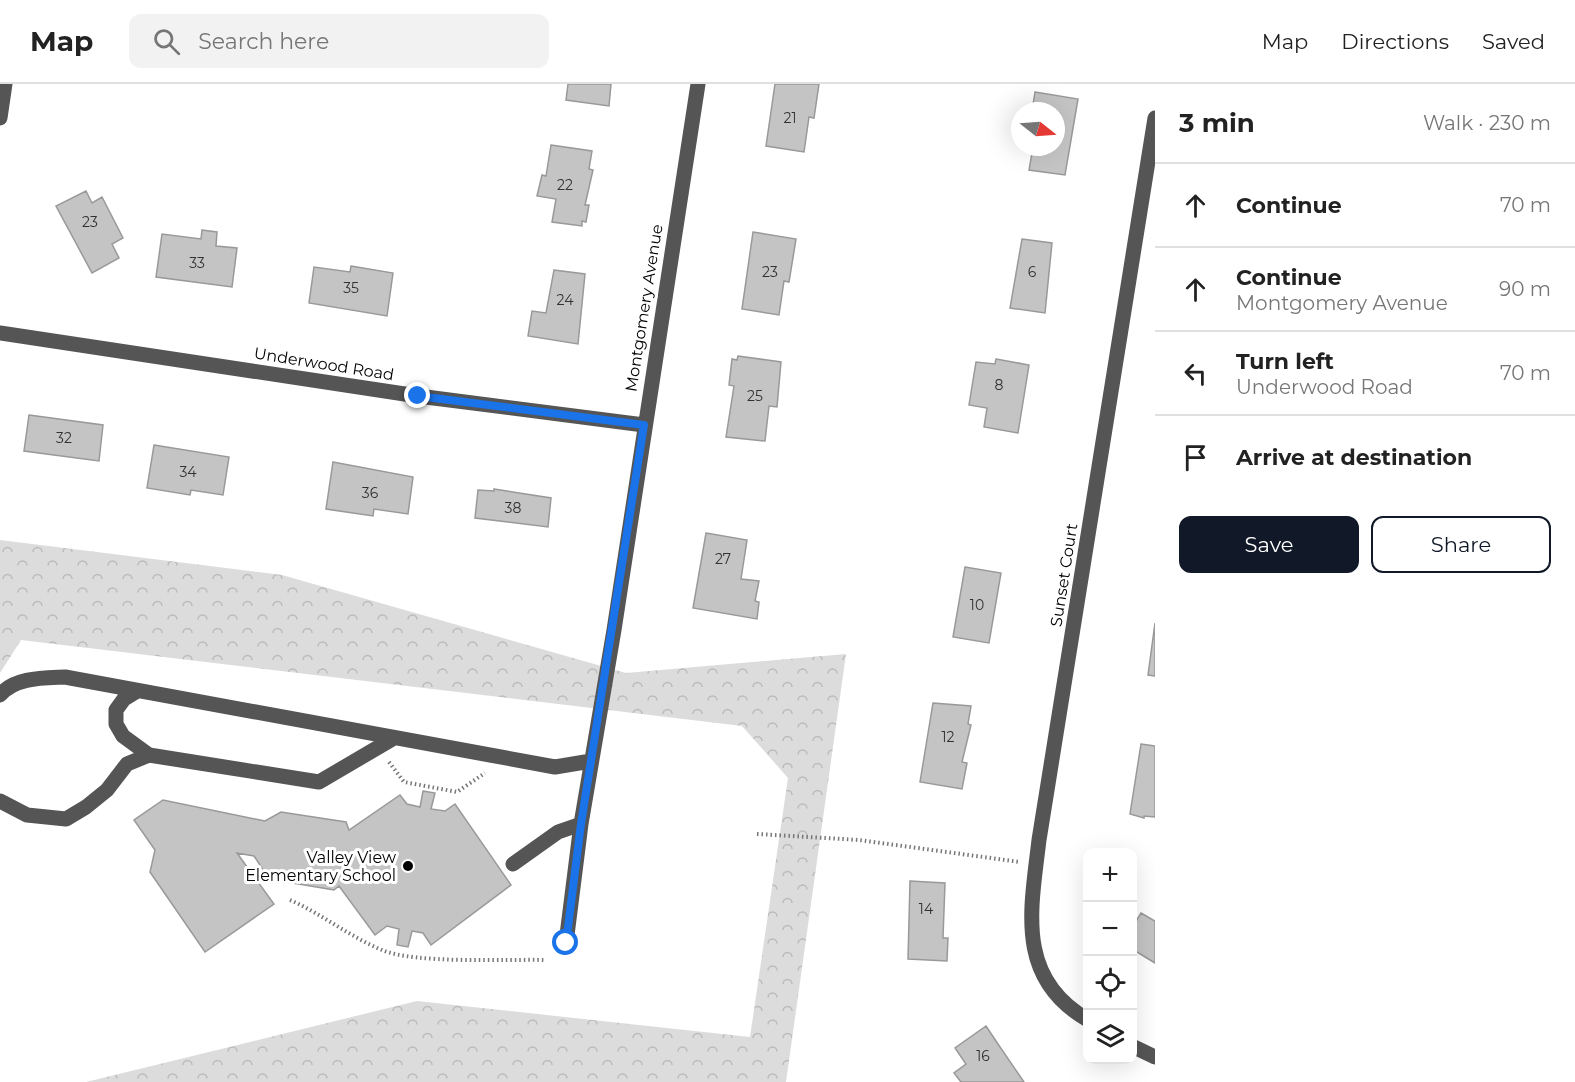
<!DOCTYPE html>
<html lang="en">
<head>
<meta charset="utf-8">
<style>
  body { margin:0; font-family:Montserrat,sans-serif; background:#f2f2f2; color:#222 }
  .controls { position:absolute; right:18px; bottom:18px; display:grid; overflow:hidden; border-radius:12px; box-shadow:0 6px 24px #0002 }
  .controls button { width:54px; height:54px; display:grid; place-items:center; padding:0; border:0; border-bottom:2px solid #e0e0e0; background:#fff; color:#222; font:30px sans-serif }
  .compass { position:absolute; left:1011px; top:18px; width:54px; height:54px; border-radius:50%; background:#fff; box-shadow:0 6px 24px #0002; rotate:107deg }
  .stop { position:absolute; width:18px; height:18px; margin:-14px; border:4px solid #1a73e8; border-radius:50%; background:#fff }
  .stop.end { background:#1a73e8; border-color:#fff; box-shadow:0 2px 6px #0008 }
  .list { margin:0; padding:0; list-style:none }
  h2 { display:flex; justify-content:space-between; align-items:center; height:78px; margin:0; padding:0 24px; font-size:26px }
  h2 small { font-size:20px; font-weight:400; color:#767676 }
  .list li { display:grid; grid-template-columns:39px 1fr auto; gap:18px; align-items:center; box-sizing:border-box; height:84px; padding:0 24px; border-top:2px solid #e0e0e0 }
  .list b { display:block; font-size:22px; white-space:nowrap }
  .list p { margin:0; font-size:20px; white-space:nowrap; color:#767676 }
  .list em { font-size:20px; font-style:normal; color:#767676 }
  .actions { display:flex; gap:12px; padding:18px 24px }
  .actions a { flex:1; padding:14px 0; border:2px solid #111827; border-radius:12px; text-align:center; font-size:21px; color:#111827 }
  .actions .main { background:#111827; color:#fff }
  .icon { flex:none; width:33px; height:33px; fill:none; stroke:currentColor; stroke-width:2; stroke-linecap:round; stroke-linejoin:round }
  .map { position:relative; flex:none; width:1155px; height:998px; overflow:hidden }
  header { display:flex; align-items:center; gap:36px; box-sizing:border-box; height:84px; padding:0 30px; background:#fff; border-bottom:2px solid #e0e0e0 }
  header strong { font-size:28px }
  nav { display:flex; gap:33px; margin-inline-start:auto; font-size:21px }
  .search { width:420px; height:54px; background:#f2f2f2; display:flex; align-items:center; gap:15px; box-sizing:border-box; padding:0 21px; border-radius:12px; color:#767676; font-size:22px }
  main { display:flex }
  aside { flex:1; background:#fff }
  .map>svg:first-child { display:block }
  .forest { fill:url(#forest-crowns) }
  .building { fill:#c4c4c4; stroke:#999; stroke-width:1.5 }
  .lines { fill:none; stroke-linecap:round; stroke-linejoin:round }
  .path { stroke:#777; stroke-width:4; stroke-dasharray:1.5 3; stroke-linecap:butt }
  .minor { stroke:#555; stroke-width:15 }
  .route { stroke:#1a73e8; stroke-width:8 }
  .poi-dot { fill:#000; stroke:#fff; stroke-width:2 }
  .labels { text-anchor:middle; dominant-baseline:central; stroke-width:6; stroke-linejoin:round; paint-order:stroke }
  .number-label { font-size:14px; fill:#313131 }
  .street-label { font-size:16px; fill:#000; stroke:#fff }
  .poi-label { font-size:16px; fill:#000; stroke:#fff; text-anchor:end }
</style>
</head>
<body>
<header>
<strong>Map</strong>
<div class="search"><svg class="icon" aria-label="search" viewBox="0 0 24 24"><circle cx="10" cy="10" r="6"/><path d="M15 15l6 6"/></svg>Search here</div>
<nav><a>Map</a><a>Directions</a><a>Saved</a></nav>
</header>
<main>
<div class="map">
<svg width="1155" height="998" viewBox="0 0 1155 998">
  <defs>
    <pattern id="forest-crowns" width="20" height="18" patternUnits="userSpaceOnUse" patternTransform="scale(1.5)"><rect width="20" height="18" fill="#dcdcdc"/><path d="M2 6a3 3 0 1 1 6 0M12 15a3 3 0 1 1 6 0" fill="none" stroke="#bbb"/></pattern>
  </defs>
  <rect width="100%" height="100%" fill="#fff"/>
  <path class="forest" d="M 0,456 L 282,491 L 626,589 L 846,570 L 786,998 L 86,998 L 417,917 L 750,953 L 788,694 L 742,642 L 21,556 L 0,589 Z"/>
  <path class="building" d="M 568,0 L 611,0 L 609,22 L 566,16 Z
    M 775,0 L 819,0 L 814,34 L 809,33 L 804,68 L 766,62 Z
    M 1035,8 L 1078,15 L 1065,91 L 1029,86 L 1033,63 L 1056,63 L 1056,27 L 1032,27 Z
    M 551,61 L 592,67 L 589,85 L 593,86 L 585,121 L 589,121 L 586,138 L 582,137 L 582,142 L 552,138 L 556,115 L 537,112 L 542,91 L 546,92 Z
    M 86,107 L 92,119 L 102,113 L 123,154 L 112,160 L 119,174 L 92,189 L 56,122 Z
    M 202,146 L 217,148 L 216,162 L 237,164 L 232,203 L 156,193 L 162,150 L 201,155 Z
    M 753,148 L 796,155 L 789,198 L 784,197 L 779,231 L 742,225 Z
    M 1022,155 L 1052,159 L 1045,229 L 1010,224 Z
    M 351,182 L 393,189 L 387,232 L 309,219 L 314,183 L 350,188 Z
    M 554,186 L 585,190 L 578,260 L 528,252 L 532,227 L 546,229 Z
    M 738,272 L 781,278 L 777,323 L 769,322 L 765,357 L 726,353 L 734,302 L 729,301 L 732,275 L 737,276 Z
    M 996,275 L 1029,281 L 1018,349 L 984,343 L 987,324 L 969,321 L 976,278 L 995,280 Z
    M 29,331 L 103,341 L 99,377 L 24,367 Z
    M 154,361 L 229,373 L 223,411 L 191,406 L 190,411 L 147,404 Z
    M 333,378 L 413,393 L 408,430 L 374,425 L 373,432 L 326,425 Z
    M 494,405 L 551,414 L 548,443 L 475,434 L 478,406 L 494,407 Z
    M 706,449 L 747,456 L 741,495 L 759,497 L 755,517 L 759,518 L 757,535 L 693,524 Z
    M 965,483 L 1001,489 L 989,559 L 953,553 Z
    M 1155,539 L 1155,592 L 1148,591 Z
    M 933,619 L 971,622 L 968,640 L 971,641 L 962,678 L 967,679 L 962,705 L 920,698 Z
    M 1141,660 L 1155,662 L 1155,733 L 1144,732 L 1144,734 L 1130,730 Z
    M 423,707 L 435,709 L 431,725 L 445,727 L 455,720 L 511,801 L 431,861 L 423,849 L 412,847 L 408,863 L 397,861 L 399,845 L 387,842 L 375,851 L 339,802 L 334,806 L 269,795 L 254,772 L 237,769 L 274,820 L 205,868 L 150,788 L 155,766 L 134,736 L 163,716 L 265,737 L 281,728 L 346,738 L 349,746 L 400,711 L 407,720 L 420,723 Z
    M 910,797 L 945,799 L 943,854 L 948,854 L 947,877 L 908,875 Z
    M 1141,829 L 1155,837 L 1155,879 L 1132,865 L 1132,844 Z
    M 986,942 L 1000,963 L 1024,998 L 961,998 L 954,989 L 966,980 L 955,964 Z"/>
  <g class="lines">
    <path class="path" d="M 389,678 L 404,698 L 457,708 L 485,689
      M 757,750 L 859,756 L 1020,778
      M 290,816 C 322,830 350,853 382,866 C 415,880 506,875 546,876"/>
    <path class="minor" d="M 0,34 L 5,0
      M 0,249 L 418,312 L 644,341
      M 137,607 L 124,615 L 116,626 L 116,640 L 123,652 L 149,671 L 319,698 L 394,654
      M 0,611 C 15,593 44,594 65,593 L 555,683 L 591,677
      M 0,717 L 27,731 L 66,735 L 86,723 L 107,706 L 127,680 L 149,671
      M 513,780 L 558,748 L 581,740
      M 566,859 L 581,740 L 614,546 L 698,0
      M 1088,936 C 1015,894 1031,825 1039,756 L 1155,34
      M 1132,962 L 1155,973"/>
  </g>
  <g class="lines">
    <path class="route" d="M 418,312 L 644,341 L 581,740 L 566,859"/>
  </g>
  <circle class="poi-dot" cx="408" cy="782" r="6"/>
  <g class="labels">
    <g class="number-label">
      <text x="790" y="34">21</text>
      <text x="565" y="101">22</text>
      <text x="90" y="138">23</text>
      <text x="197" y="179">33</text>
      <text x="770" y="188">23</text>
      <text x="1032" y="188">6</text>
      <text x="351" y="204">35</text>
      <text x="565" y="216">24</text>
      <text x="999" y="301">8</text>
      <text x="755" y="312">25</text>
      <text x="64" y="354">32</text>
      <text x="188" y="388">34</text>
      <text x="370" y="409">36</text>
      <text x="513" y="424">38</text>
      <text x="723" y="475">27</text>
      <text x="977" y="521">10</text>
      <text x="948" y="653">12</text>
      <text x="926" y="825">14</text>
      <text x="983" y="972">16</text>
    </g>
    <g class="street-label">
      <text transform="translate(644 224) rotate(-81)">Montgomery Avenue</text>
      <text transform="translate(324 280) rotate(9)">Underwood Road</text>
      <text transform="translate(1064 491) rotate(-81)">Sunset Court</text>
    </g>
    <g class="poi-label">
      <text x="396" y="773">Valley View<tspan x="396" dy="18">Elementary School</tspan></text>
    </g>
  </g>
</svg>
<div class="controls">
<button>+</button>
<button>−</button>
<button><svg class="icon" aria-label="locate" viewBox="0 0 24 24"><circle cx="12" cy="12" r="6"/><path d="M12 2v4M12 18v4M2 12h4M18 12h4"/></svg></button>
<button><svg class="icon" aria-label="layers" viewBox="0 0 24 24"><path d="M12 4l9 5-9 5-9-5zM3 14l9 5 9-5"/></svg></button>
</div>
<svg class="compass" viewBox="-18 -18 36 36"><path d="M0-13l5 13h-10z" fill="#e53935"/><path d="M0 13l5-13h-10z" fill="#767676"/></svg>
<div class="stop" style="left:566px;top:859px"></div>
<div class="stop end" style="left:418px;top:312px"></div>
</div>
<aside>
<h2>3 min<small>Walk · 230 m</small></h2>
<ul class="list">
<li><svg class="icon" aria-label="ahead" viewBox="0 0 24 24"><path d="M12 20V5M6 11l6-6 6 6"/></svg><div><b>Continue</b></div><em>70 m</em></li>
<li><svg class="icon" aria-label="ahead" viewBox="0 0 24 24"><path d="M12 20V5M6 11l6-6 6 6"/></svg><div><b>Continue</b><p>Montgomery Avenue</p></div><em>90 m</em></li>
<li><svg class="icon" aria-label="left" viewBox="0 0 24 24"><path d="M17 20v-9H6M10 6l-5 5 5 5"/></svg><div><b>Turn left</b><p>Underwood Road</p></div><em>70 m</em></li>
<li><svg class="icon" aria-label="arrive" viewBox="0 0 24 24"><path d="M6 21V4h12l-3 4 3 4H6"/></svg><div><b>Arrive at destination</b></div></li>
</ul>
<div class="actions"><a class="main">Save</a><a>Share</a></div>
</aside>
</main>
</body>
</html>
